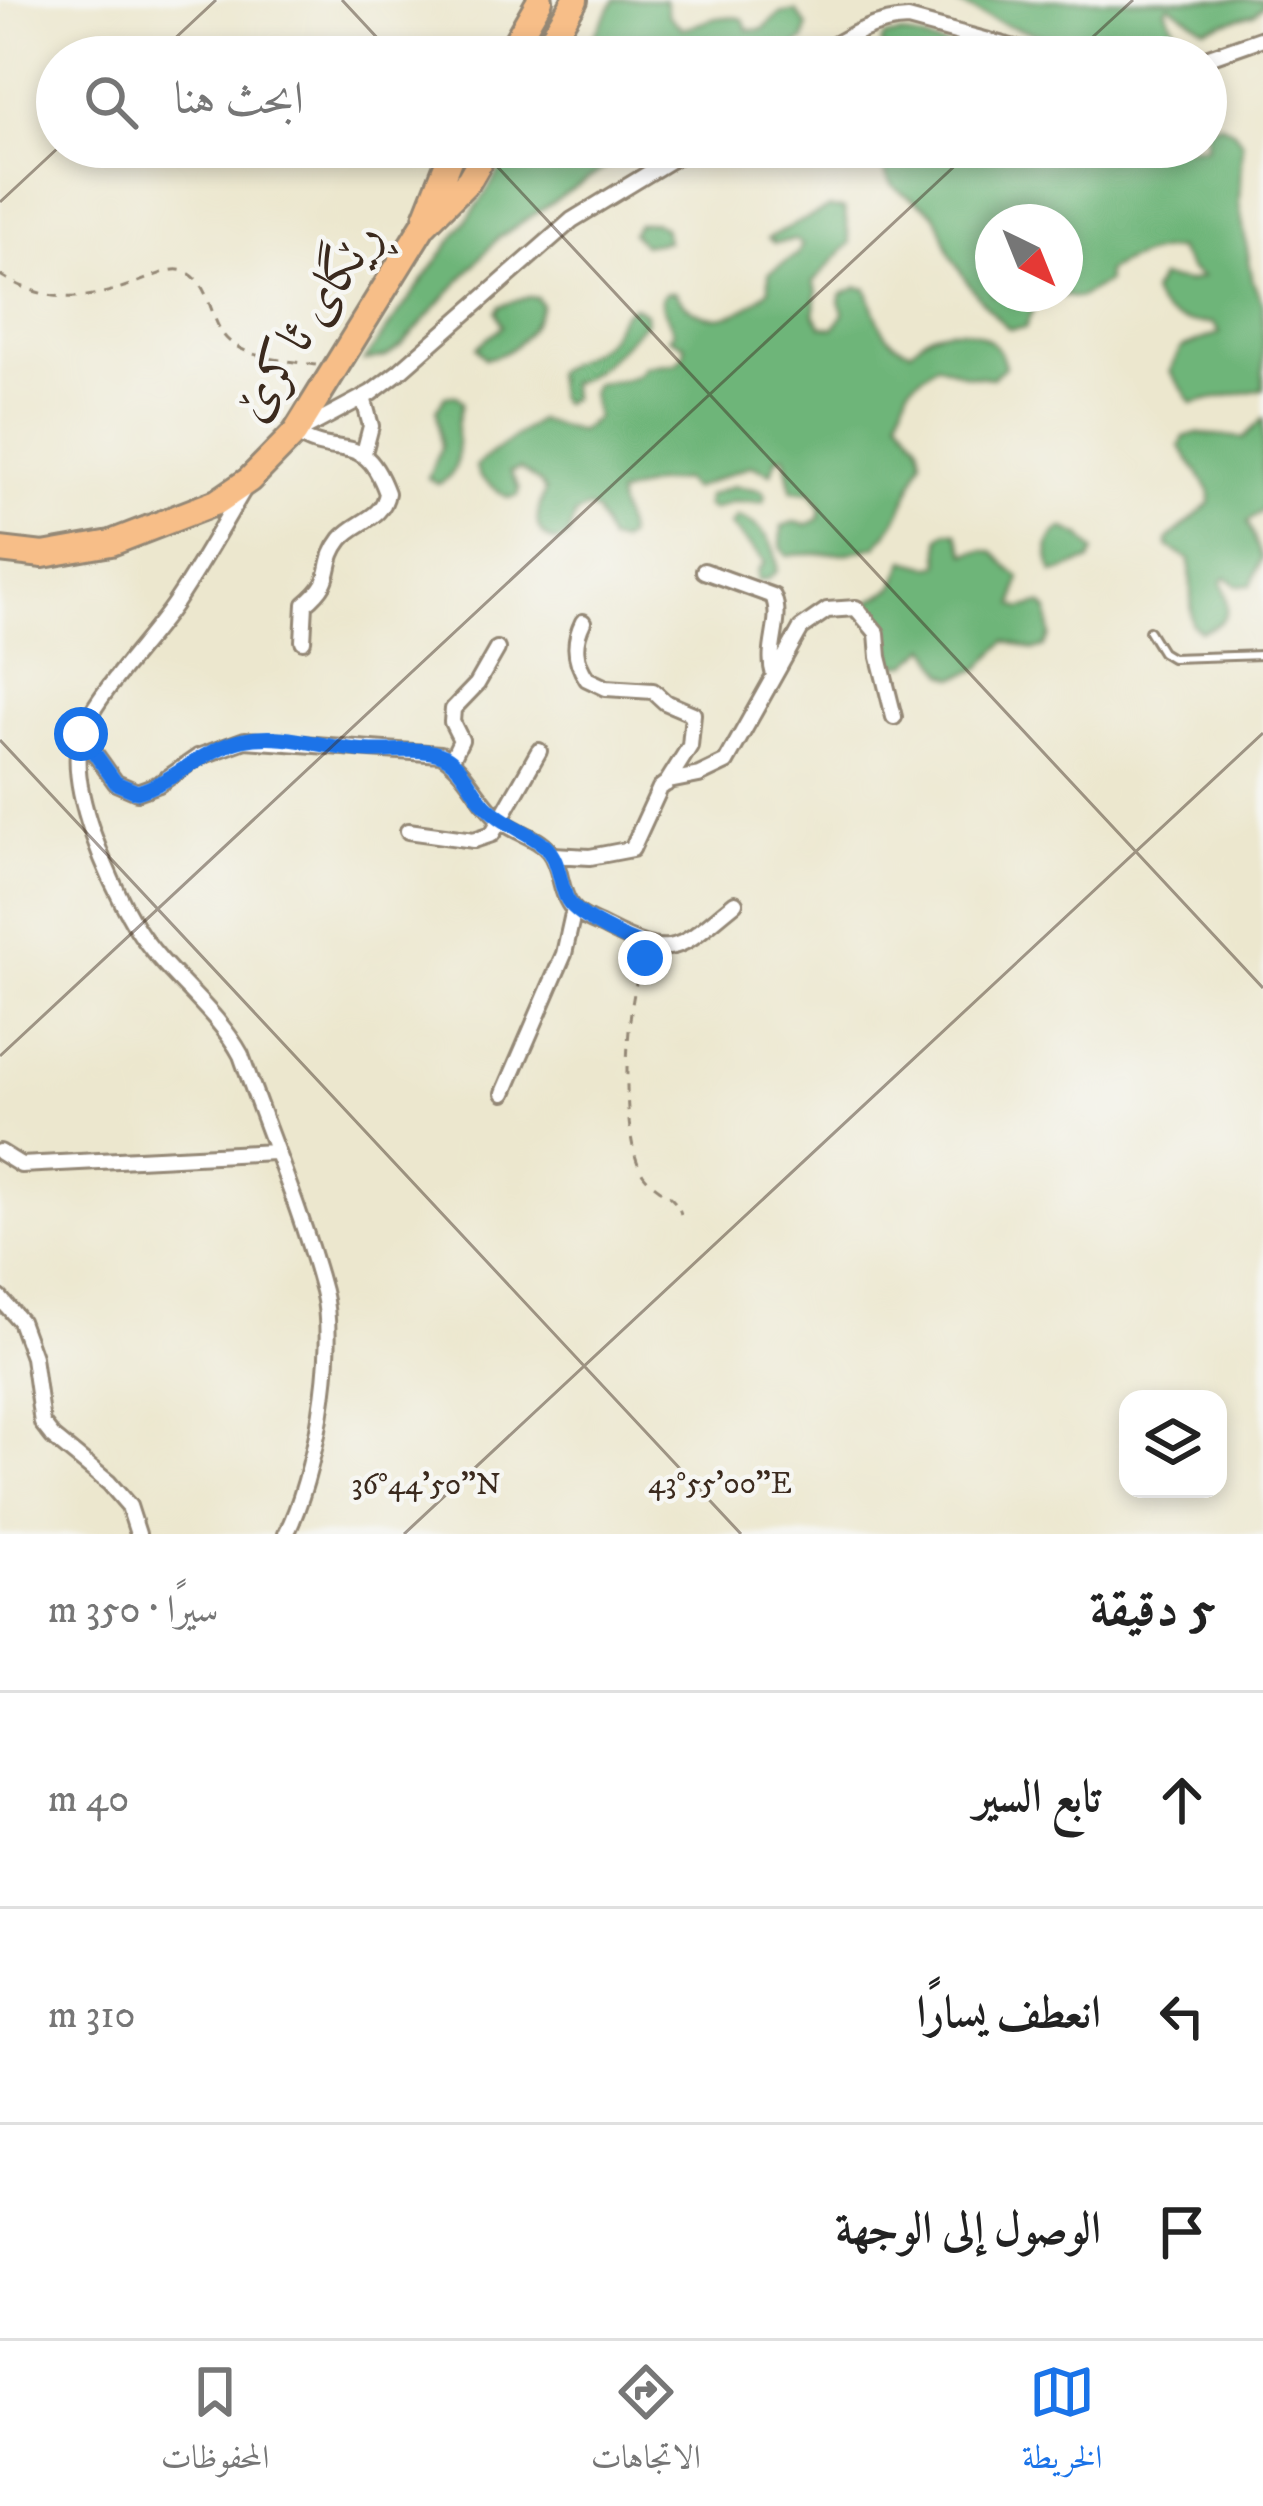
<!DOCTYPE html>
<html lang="ar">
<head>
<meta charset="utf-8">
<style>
  body { margin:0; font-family:"IM FELL DW Pica",Amiri,serif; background:#f2f2f2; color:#222; direction:rtl }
  .controls { position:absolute; right:36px; bottom:36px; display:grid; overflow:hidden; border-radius:24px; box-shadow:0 6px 18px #0003 }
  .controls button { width:108px; height:108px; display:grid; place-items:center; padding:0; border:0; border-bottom:3px solid #e0e0e0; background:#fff; color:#222; font:60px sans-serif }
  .compass { position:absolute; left:975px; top:204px; width:108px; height:108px; border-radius:50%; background:#fff; box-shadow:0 6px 18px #0003; rotate:137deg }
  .stop { position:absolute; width:36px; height:36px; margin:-27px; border:9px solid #1a73e8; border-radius:50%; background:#fff }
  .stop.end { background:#1a73e8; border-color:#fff; box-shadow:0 3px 12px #0008 }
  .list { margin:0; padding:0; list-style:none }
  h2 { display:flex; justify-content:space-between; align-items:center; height:156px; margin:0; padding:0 48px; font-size:51px }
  h2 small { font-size:39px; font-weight:400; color:#767676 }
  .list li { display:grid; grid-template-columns:78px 1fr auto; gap:36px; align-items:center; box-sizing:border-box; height:216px; padding:0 48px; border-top:3px solid #e0e0e0 }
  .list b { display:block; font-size:45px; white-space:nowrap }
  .list em { font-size:39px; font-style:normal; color:#767676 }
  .icon { flex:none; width:66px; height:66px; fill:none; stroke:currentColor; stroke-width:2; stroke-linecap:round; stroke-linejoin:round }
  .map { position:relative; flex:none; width:1263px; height:1534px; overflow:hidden; direction:ltr }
  .search { position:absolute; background:#fff; box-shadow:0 6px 18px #0003; left:36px; right:36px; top:36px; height:132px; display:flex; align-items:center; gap:30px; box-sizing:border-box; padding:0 42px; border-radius:66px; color:#767676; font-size:45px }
  .sheet { height:804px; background:#fff }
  nav { display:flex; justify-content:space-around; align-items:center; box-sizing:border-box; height:168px; border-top:3px solid #e0e0e0; background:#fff; font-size:33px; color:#767676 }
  nav a { display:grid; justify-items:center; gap:6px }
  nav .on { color:#1a73e8 }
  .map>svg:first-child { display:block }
  .forest { fill:#6eb579; stroke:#54704c; stroke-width:3 }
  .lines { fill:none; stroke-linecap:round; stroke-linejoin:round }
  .lane-casing { stroke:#948876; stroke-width:12 }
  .street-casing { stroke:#948876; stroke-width:20 }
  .highway-casing { stroke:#948876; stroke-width:30 }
  .path { stroke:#948876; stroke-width:3; stroke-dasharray:9 9; stroke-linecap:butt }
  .lane { stroke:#fff; stroke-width:6 }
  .street { stroke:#fff; stroke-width:14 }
  .highway { stroke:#f7be88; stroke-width:24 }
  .route { stroke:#1a73e8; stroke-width:15 }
  .ticks { fill:none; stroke:#3b2a1e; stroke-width:3; stroke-opacity:0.45 }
  .labels { text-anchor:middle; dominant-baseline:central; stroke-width:9; stroke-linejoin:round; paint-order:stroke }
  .street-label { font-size:51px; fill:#3b2a1e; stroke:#f6f6f2 }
  .ticks-label { font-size:30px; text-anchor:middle; fill:#3b2a1e; stroke:#f6f6f2; stroke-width:9; stroke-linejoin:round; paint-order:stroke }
</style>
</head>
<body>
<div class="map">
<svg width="1263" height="1534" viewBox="0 0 1263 1534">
  <rect width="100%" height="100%" fill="#f6f6f2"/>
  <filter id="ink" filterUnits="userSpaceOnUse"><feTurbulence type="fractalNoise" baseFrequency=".00833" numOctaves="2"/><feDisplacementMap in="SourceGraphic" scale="24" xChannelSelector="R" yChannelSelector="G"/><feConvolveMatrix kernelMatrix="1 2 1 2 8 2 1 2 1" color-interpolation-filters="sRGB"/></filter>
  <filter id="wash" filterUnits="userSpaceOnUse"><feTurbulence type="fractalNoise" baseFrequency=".004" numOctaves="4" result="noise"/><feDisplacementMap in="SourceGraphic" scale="48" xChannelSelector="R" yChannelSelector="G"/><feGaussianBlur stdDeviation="2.7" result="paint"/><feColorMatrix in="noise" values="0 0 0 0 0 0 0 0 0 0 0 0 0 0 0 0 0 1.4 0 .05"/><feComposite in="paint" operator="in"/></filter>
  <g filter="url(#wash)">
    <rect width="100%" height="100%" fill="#ece7ce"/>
    <path class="forest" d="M 615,0 L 665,0 L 668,15 L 683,29 C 706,22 719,13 743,19 L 748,30 L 762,30 L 780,14 L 796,11 L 807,26 L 804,40 L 778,57 L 575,57 L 585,50 Z
      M 949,0 L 1263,0 L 1263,5 L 1254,14 L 1205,28 L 1169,5 L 1165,9 L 1178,35 L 1169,41 L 1142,34 L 1129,45 L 1117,34 L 1104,32 L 1096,41 C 1043,42 997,23 949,0 Z
      M 902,34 L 985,57 L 891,57 L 881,44 L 884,37 Z
      M 1219,123 L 1234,131 L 1242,142 L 1239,203 L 1253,282 L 1263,304 L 1263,389 L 1192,403 L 1170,371 L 1181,348 L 1220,333 L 1213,323 C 1187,324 1159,319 1152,292 L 1160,278 L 1187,282 L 1202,277 L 1190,270 L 1177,249 C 1155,249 1124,260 1106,272 L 1107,282 L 1078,298 L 1045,294 L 1065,294 L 1065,222 L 993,222 L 993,294 L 1030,294 L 1035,304 L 1025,328 L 1009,329 C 986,308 966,283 951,256 C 944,243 942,223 933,213 C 919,197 891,195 885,171 L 894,157 L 891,147 L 1206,147 L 1206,128 Z
      M 515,147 L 637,147 L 498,238 L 402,345 L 386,357 L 364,361 L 480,202 Z
      M 828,208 L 844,209 L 850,243 L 813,282 L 817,291 L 814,315 L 822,326 L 834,328 L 844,314 L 839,302 L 842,294 L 858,287 L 867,289 C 876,314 881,343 911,350 C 918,344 926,335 934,333 C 964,324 999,334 1005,367 L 992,378 L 965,375 L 937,364 L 909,386 L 899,417 L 919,443 L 922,459 L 902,509 L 887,534 L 876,546 L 849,553 L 787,555 L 781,546 L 782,526 L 794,522 L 807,525 L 819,519 L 821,509 L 811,493 L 792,491 L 785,456 L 778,456 L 771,473 L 752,465 L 692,489 L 683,480 L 655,483 L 618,495 C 616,510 627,522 627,537 L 620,542 L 609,541 L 596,512 L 588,508 L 575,515 L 567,537 L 557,542 C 529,534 537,512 545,491 L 540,483 L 520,469 L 510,472 L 519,489 L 517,496 L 508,498 L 480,477 L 476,467 L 483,460 L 538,420 L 579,432 L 596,418 L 591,393 L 595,384 C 613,380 635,383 645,366 L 677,363 L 684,355 L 685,345 L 669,337 L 674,333 C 671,320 662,312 661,299 L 665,293 L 675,293 C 703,331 740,319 769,289 L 769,273 L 798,254 L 802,244 L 795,240 L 774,243 L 768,238 Z
      M 652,222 L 664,227 L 667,241 L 643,245 L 632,233 L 638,224 Z
      M 529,297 L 537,298 L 542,305 C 532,331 514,356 485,358 L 477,347 L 502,326 L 496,312 L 500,306 Z
      M 634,306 L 646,313 L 646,322 C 626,340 596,378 570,383 L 571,399 L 562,402 L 557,398 L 554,372 C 569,362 586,355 601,345 C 618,333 612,317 634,306 Z
      M 445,396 L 457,396 L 462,402 C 461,412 456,423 457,432 C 457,453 462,474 438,484 L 428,478 L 441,448 L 437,410 Z
      M 1263,419 L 1263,510 L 1248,522 L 1262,558 L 1251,585 L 1237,585 L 1226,577 L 1222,581 C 1230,605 1232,624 1200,631 L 1192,624 L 1190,560 L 1168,547 L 1168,540 L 1210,503 L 1210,491 L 1180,446 L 1184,437 L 1197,433 L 1243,438 Z
      M 733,486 L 761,490 L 766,496 L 763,502 L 732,502 L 712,510 L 706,506 L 707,496 Z
      M 737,517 C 762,524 778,545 777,571 L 768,579 L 758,580 L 757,572 L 765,562 L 730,525 Z
      M 1062,528 L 1081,536 L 1094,551 L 1090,561 C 1075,563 1068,571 1053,573 C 1047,553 1044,541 1062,528 Z
      M 947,531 L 957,532 L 966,554 C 1004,543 995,563 1020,577 L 1014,605 L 1021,609 L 1041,604 L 1048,611 L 1050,636 L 1044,647 L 1034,650 L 1006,641 L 979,669 L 955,678 L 945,674 L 928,647 L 908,664 L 893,665 C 887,637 891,634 868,613 L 869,602 L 894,587 L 905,560 L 932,567 L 940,565 L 940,537 Z"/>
  </g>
  <g filter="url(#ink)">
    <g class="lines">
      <defs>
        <path id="lane" d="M 1149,631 L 1162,652 L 1172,658 L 1263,655"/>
        <path id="street" d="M 814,57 C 844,39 872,20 908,19 L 1048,57
          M 1206,58 L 1263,38
          M 363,397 L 371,426 L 364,453
          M 300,431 L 371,393 L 400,371 L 572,220 L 692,147
          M 295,433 C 338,462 363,427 387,493 C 383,519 356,521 341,539 C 320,566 339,577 305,604 L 303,641
          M 244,489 C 222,526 201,564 177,600 C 154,636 92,698 81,735 C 65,786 110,883 136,927 C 166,975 214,1006 241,1055 C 268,1132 302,1212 323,1291 C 338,1350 314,1480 286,1534
          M 704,571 L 773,596 C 784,621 765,648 774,675
          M 583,622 C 573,642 574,660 587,679 L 606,688 L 653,691 L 665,702 L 693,714 L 690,746 L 666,784
          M 81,734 L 116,783 L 137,792 L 159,784 L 198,757 L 245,740 L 441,754 C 467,769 478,803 503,822 C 517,833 538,837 549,851 C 561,866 559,887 569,903 C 576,916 594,921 607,928 C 675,963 679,948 735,903
          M 451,761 L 461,740 L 452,722 L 453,709 L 477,684 L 497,649
          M 408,831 L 474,840 L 492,834 L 539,751
          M 553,855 L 590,857 L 632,849 L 660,788 L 669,781 L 699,775 L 726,762 L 801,628 L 827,610 L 856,608 L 877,633 L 879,657 L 894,717
          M 504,1093 L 564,954 L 574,909
          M 0,1152 L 21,1165 L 274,1152
          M 0,1298 L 20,1321 L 33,1357 L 42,1423 L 53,1437 L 109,1483 L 129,1506 L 138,1534"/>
        <path id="highway" d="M 507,57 L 540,0
          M 541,57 L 575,0
          M 426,218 L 454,147
          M 0,550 L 43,555 L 111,543 L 217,502 L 249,480 L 295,433 L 423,226 L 469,180 L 488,147"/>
      </defs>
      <use href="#lane" class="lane-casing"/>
      <use href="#street" class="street-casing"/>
      <use href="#highway" class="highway-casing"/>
      <path class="path" d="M 0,275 C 56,308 91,300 149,278 C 160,274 172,267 184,271 C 211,281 209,322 228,340 C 250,360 288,360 316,365
        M 644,960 C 624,999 619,1138 643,1174 C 655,1191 675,1193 681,1214"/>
      <use href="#lane" class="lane"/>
      <use href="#street" class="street"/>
      <use href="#highway" class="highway"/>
    </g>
  </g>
  <g class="lines" filter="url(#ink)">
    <path class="route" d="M 81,734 L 116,783 L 137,792 C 176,781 203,749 243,740 C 286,731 329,750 371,751 C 394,752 423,746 444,756 C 463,766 471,790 485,805 C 503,824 526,830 545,846 C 559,859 559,880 566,897 C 574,917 629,941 650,948 L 645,958"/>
  </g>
  <path class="ticks" d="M 342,0 L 395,57M 155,57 L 216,0M 1071,57 L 1133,0M 479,147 L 1263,988M 0,202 L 59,147M 0,740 L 741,1534M 0,1056 L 975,147M 404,1534 L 1263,733"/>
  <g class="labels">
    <g class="street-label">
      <text transform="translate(308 321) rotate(-57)">ڕێگای ئاکرێ</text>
    </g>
  </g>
  <g class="ticks-label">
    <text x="720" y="1493">43°55'00"E</text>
    <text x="426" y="1494">36°44'50"N</text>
  </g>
</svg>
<div class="controls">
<button><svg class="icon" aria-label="layers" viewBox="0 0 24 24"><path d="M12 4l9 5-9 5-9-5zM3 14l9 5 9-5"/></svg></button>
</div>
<svg class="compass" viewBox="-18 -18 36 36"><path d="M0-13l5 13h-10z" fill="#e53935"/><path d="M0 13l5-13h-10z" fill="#767676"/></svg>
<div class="stop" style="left:81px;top:734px"></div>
<div class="stop end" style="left:645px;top:958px"></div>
<div class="search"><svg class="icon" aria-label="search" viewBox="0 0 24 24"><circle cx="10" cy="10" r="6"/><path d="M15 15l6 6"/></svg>ابحث هنا</div>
</div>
<section class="sheet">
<h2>5 دقيقة<small>سيرًا · 350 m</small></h2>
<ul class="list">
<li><svg class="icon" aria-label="ahead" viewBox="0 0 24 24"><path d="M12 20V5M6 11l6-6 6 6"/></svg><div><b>تابع السير</b></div><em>40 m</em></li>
<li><svg class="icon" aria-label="left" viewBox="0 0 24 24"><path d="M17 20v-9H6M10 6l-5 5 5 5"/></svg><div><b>انعطف يسارًا</b></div><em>310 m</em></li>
<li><svg class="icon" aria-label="arrive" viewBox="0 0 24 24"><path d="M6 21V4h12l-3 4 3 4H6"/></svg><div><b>الوصول إلى الوجهة</b></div></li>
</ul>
</section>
<nav>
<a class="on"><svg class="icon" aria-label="map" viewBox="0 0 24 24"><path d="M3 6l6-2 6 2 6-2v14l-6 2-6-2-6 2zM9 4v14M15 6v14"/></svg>الخريطة</a>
<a><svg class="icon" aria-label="directions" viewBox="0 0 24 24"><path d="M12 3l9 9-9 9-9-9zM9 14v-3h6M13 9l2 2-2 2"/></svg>الاتجاهات</a>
<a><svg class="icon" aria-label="saved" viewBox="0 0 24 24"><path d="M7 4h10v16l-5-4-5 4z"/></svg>المحفوظات</a>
</nav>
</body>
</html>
